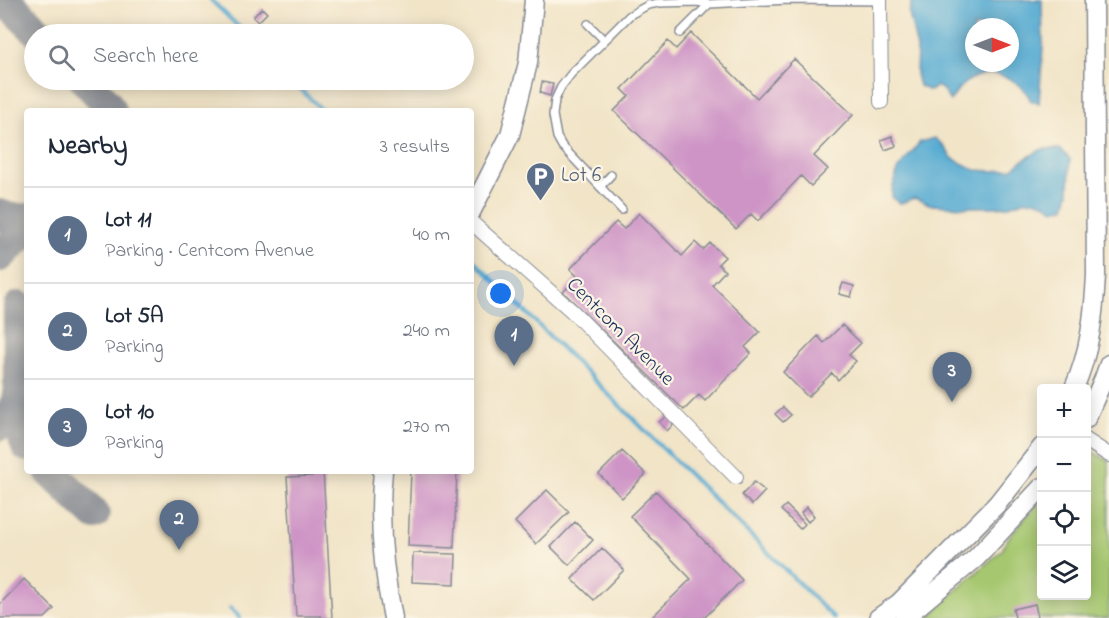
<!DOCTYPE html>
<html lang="en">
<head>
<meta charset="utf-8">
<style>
  body { margin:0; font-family:"Indie Flower",sans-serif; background:#f6f6f7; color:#1f2937 }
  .controls { position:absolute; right:18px; bottom:18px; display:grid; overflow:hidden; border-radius:6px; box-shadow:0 3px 15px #0003 }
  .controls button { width:54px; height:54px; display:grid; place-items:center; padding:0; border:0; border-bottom:2px solid #e0e1e3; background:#fff; color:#1f2937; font:30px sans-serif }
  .compass { position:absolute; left:965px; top:18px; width:54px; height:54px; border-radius:50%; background:#fff; box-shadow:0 3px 15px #0003; rotate:90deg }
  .you { position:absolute; left:501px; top:294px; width:21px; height:21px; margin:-15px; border:4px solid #fff; border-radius:50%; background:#1a73e8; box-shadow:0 0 0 9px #1a73e833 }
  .badge { display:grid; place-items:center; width:39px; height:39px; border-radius:50%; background:#111827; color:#fff; font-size:20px; font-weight:700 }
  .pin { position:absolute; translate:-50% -50px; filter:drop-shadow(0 2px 3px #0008) }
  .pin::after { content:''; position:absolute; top:32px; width:21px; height:18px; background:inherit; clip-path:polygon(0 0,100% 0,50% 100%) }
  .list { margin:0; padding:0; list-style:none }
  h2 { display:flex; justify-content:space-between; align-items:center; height:78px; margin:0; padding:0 24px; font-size:26px }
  h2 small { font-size:20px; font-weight:400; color:#747a83 }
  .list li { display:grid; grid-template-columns:39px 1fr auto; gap:18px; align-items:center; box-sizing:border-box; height:96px; padding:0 24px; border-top:2px solid #e0e1e3 }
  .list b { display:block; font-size:22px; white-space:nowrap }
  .list p { margin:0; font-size:20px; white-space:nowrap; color:#747a83 }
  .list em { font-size:20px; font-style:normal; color:#747a83 }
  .icon { flex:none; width:33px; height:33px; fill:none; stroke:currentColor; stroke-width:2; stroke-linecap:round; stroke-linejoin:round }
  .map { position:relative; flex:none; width:1109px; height:618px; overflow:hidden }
  .search { position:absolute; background:#fff; box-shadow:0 3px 15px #0003; left:24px; top:24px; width:450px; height:66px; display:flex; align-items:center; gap:15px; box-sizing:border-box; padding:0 21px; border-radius:33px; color:#747a83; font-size:22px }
  .panel { position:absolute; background:#fff; box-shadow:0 3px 15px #0003; left:24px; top:108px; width:450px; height:366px; border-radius:6px }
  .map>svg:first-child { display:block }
  .green { fill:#a6c76f; stroke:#607b66; stroke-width:1.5 }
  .water { fill:#57abd2; stroke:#396d98; stroke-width:1.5; fill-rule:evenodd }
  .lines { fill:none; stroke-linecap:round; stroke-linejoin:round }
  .stream { stroke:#57abd2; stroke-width:4 }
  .taxiway { stroke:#868a92; stroke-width:32 }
  .building { fill:#ce94c6 }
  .lane-casing { stroke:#868a92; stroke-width:10 }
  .street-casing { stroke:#868a92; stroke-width:16 }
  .secondary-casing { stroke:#868a92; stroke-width:21 }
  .lane { stroke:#fff; stroke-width:7 }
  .street { stroke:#fff; stroke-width:14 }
  .secondary { stroke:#fff; stroke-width:18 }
  .labels { text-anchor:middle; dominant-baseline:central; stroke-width:4.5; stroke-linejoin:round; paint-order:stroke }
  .service-label { font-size:21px; fill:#4e5e75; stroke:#fcf5e5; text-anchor:start }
  .street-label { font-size:21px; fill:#1b2f5e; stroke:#fcf5e5 }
</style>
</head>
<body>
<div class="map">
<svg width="1109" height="618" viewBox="0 0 1109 618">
  <rect width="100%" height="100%" fill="#fcf5e5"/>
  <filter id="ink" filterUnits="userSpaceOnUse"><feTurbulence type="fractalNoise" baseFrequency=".0167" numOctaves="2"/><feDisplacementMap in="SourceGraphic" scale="12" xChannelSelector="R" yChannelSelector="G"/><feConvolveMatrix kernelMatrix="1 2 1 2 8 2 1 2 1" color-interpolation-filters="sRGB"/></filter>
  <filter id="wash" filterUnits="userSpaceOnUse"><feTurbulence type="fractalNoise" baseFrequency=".008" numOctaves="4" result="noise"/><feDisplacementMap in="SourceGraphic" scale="24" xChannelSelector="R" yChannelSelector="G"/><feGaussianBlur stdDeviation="1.35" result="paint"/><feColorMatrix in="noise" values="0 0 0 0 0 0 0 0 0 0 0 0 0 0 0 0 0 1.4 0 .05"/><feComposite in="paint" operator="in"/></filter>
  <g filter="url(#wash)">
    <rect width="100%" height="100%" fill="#f1e4c7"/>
    <path class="green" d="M 1087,449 L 1109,461 L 1109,618 L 929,618 L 941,604 L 1002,550 L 1009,537 L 1041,500 L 1042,596 L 1086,596 Z"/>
    <path class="water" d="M 912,0 L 1042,0 L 1043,47 L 1039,103 L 1031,101 C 1019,76 988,65 965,83 C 958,88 955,95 950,101 L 942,89 L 937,86 L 930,91 L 919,86 L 916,74 L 917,48 L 909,13 ZM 974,27 L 1010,27 L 1010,63 L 974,63 Z
      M 935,138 L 943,145 L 952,158 L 975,170 L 993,171 L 1011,169 L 1025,159 L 1042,149 L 1060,149 L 1070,159 L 1069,193 L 1065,207 L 1054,210 L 1047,204 L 1034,200 L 1023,201 L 1009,206 L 996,207 L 964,207 L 932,205 L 914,198 L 900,204 L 892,197 L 892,190 L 898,169 L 920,142 Z"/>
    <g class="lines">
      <path class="stream" d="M 211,0 L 246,34
        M 291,80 L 323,111
        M 471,258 L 834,618
        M 230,608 L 240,618"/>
      <path class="taxiway" d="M 5,0 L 40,34
        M 85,80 L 105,101 L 111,111
        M 0,215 L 11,219 L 27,219
        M 0,256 L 27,229
        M 20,394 L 20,428 L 27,446
        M 0,425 C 12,416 17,404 19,390 L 19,307
        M 50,471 L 94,514"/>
    </g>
    <g id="blocks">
      <path class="building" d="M 262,8 L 267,13 L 258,22 L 253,17 Z
        M 691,33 L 757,98 L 794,59 L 853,115 L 814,156 L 828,169 L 811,186 L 801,176 L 758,221 L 751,214 L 736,229 L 614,111 L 629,96 L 622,89 L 668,41 L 676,49 Z
        M 542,82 L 553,84 L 550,96 L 540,93 Z
        M 892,136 L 896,146 L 885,150 L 881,140 Z
        M 639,213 L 682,256 L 695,242 L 703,250 L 710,243 L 725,257 L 718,264 L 725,271 L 712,285 L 760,332 L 745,347 L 751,353 L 705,401 L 699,395 L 684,410 L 563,292 L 578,277 L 570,269 L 616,222 L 624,229 Z
        M 843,283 L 854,286 L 851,297 L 839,294 Z
        M 842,325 L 861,343 L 849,355 L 856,361 L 838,380 L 832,373 L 808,397 L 783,372 L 818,336 L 824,343 Z
        M 783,407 L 791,415 L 783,422 L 775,414 Z
        M 668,415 L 675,423 L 667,431 L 659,422 Z
        M 622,451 L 646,474 L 622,498 L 599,474 Z
        M 312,471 L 323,471 L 332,618 L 321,618 L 321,616 L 296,616 L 287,477 L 312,476 Z
        M 411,471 L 457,471 L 454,548 L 408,546 Z
        M 754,482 L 765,491 L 752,505 L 742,495 Z
        M 547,490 L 569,512 L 536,544 L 515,522 Z
        M 656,491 L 742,580 L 704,618 L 651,618 L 691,579 L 630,516 Z
        M 786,505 L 805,524 L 800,529 L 781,510 Z
        M 807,507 L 814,516 L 808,522 L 801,513 Z
        M 575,522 L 593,540 L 569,565 L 551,547 Z
        M 602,548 L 624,570 L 594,600 L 572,579 Z
        M 413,553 L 456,554 L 455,584 L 412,582 Z
        M 24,579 L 54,609 L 45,618 L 0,618 L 0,604 Z
        M 1035,604 L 1038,618 L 1015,618 L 1013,609 Z"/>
    </g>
  </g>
  <g filter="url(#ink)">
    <use href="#blocks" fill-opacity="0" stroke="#868a92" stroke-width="1.5"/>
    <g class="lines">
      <defs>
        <path id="lane" d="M 588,24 L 604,40
          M 680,33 L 709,4
          M 600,187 L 611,175
          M 622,210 L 562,146 L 557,137 L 553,115 L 555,100 L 561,87 L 571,74 L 630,15 L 648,5 L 659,3 L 697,2 L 709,4 L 788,0 L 881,1"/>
        <path id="street" d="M 880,0 L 881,102
          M 471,222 L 572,311 L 736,477
          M 1086,440 L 1109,455"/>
        <path id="secondary" d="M 471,212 L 510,135 L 528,63 L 534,0
          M 1074,388 C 1090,352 1094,314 1096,275 L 1094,0
          M 1086,419 L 1104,378 L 1109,364
          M 383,471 C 378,520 383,570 393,618
          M 878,618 L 899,603 L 997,504 L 1042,447
          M 904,618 L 976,558 L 1042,487"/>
      </defs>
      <use href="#lane" class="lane-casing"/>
      <use href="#street" class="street-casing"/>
      <use href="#secondary" class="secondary-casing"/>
      <use href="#lane" class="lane"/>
      <use href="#street" class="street"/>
      <use href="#secondary" class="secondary"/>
    </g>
  </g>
  <defs>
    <symbol id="parking-pin" viewBox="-11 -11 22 30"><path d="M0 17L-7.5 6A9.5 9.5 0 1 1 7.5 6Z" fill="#5c6f8a" stroke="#fcf5e5"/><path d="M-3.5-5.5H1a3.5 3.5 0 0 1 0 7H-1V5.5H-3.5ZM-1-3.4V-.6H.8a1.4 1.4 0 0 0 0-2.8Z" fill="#fff"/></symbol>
  </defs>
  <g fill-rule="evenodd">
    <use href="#parking-pin" x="524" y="160" width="33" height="45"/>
  </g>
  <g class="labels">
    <g class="service-label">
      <text x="561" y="176">Lot 6</text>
    </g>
    <g class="street-label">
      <text transform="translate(620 332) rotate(45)">Centcom Avenue</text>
    </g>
  </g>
</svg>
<div class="controls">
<button>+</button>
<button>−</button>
<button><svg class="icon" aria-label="locate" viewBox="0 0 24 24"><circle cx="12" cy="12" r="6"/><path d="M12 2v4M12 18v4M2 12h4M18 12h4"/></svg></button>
<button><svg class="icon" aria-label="layers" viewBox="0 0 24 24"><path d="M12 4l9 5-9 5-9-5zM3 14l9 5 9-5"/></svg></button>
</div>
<svg class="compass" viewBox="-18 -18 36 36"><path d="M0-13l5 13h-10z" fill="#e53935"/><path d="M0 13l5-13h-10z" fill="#747a83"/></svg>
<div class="you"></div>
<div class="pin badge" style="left:514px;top:366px;background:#5c6f8a">1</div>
<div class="pin badge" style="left:179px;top:550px;background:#5c6f8a">2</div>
<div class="pin badge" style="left:952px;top:402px;background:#5c6f8a">3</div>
<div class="search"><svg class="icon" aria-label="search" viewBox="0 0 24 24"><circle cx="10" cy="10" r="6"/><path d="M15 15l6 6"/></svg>Search here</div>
<section class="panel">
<h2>Nearby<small>3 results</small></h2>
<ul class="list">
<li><span class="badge" style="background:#5c6f8a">1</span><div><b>Lot 11</b><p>Parking · Centcom Avenue</p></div><em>40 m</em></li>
<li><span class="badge" style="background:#5c6f8a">2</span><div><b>Lot 5A</b><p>Parking</p></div><em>240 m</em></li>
<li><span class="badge" style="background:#5c6f8a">3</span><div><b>Lot 10</b><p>Parking</p></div><em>270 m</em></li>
</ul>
</section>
</div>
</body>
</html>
